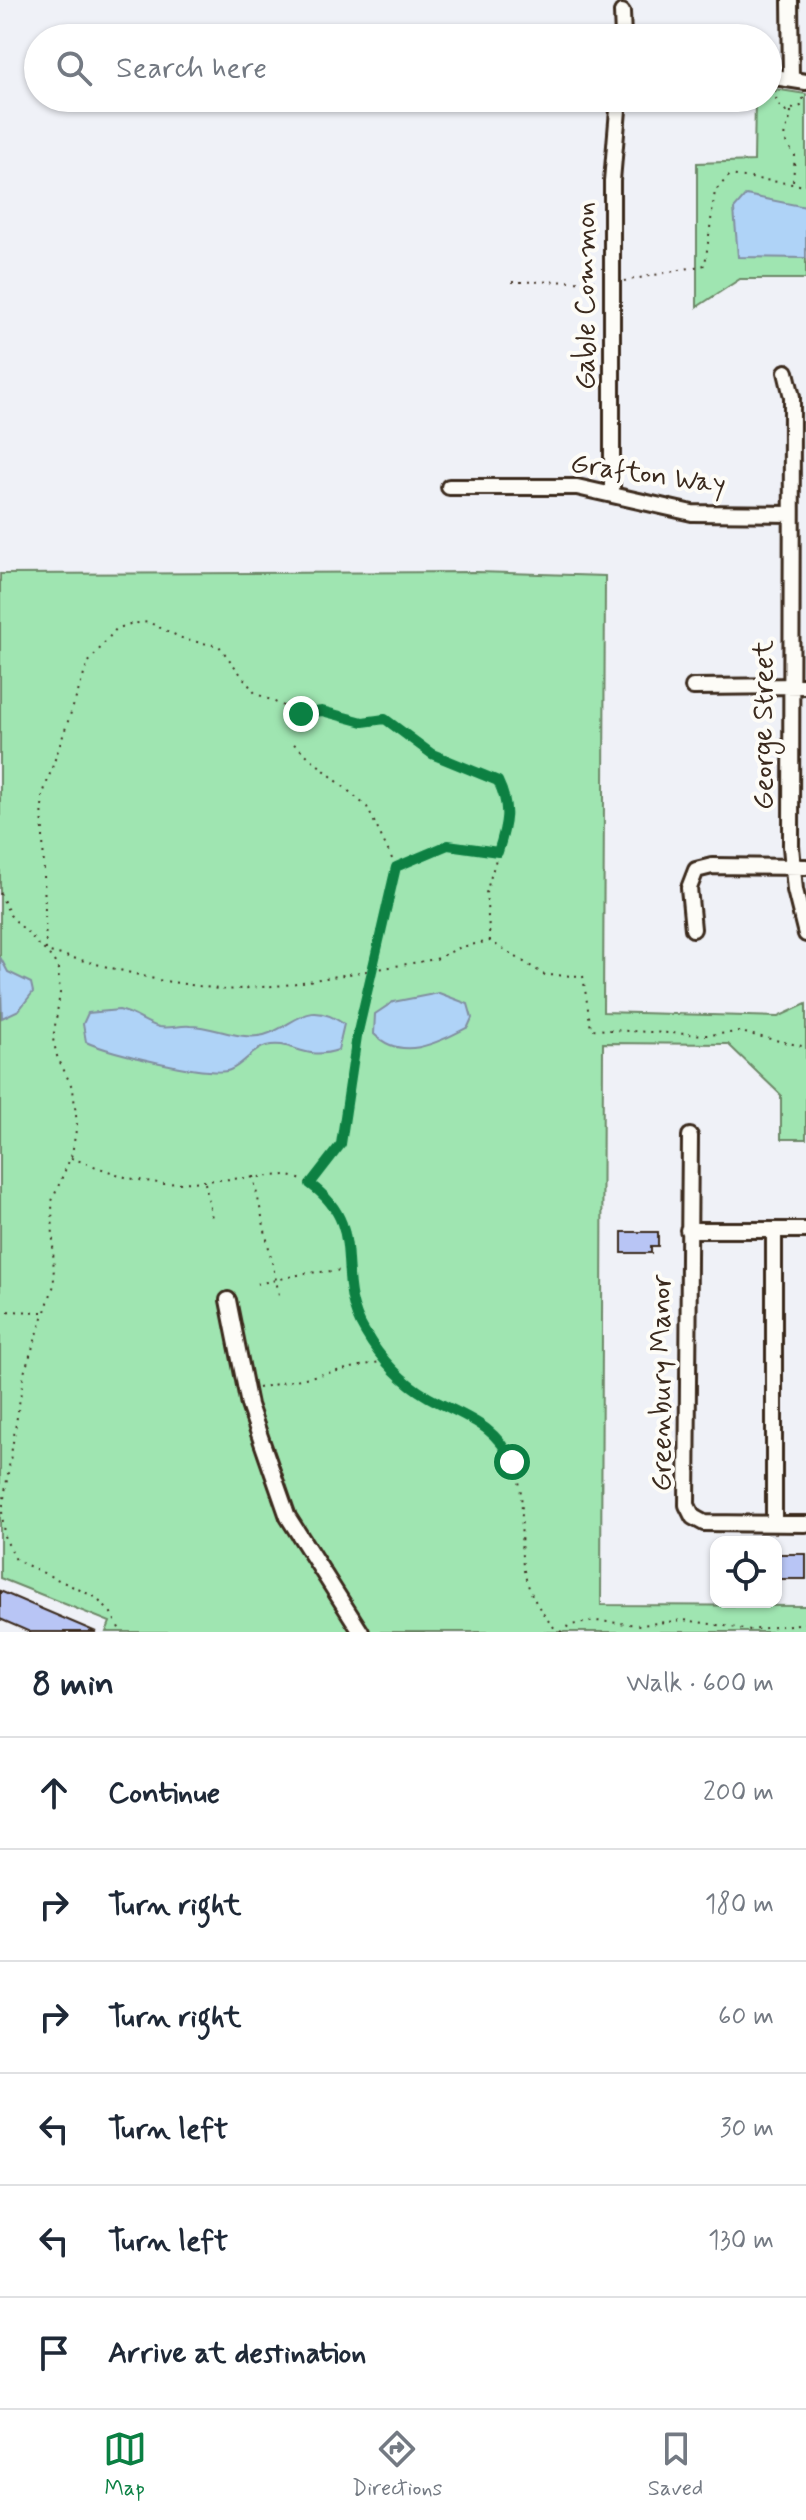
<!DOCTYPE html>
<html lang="en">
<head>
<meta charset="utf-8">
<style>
  body { margin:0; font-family:Mynerve,sans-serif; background:#f6f6f7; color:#1f2937 }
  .controls { position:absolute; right:24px; bottom:24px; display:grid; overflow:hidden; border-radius:16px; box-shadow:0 2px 6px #0004 }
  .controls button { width:72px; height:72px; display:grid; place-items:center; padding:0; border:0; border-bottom:2px solid #e0e1e3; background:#fff; color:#1f2937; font:40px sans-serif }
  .stop { position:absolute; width:24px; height:24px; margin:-18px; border:6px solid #0b8043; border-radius:50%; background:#fff }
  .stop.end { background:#0b8043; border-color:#fff; box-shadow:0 2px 8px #0008 }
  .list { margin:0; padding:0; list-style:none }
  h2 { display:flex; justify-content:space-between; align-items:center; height:104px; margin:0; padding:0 32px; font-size:34px }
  h2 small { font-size:26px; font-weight:400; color:#747a83 }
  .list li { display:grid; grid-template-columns:52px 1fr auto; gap:24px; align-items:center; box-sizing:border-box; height:112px; padding:0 32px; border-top:2px solid #e0e1e3 }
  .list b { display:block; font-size:30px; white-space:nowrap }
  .list em { font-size:26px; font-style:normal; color:#747a83 }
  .icon { flex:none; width:44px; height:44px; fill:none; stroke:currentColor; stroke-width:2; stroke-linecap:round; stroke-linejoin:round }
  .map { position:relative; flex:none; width:806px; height:1632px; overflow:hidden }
  .search { position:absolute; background:#fff; box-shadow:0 2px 6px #0004; left:24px; right:24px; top:24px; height:88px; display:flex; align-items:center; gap:20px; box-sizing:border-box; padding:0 28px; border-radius:44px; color:#747a83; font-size:30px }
  .sheet { height:776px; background:#fff }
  nav { display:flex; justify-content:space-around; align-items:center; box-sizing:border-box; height:112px; border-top:2px solid #e0e1e3; background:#fff; font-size:22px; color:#747a83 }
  nav a { display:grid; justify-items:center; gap:4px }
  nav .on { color:#0b8043 }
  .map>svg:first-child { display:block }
  .green { fill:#9fe5b1; stroke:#6d8868; stroke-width:2 }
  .water { fill:#afd3f7; stroke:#818fa0; stroke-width:2 }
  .building { fill:#b8c5f5; stroke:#3b2a1e; stroke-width:2 }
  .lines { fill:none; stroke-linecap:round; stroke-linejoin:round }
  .minor-casing { stroke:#3b2a1e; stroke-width:20 }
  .path { stroke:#3b2a1e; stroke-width:2; stroke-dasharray:2 6; stroke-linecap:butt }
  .minor { stroke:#fdfcf7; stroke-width:14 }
  .route { stroke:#0b8043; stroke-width:10 }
  .labels { text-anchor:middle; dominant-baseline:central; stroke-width:8; stroke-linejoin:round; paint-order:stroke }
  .street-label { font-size:28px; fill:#3b2a1e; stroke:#fdfcf7 }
</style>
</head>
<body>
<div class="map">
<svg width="806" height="1632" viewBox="0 0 806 1632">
  <rect width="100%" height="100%" fill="#eff1f7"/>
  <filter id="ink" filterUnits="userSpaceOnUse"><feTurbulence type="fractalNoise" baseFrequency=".0125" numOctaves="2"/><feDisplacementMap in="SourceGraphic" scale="16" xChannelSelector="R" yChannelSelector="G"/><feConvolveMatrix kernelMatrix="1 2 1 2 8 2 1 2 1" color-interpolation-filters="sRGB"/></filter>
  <g filter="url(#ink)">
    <path class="green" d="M 768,88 L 806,94 L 806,279 L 740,279 L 697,307 L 697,163 L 754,161 L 755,98 L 768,98 Z
      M 477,572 L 605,576 L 603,1012 L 778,1017 L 806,1004 L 806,1139 L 781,1139 L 781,1095 L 728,1044 L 603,1043 L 601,1605 L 806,1606 L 806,1632 L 106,1632 L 110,1622 L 0,1578 L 0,574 Z"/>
    <path class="water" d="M 746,195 L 806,207 L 806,258 L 738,257 L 734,209 Z
      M 0,957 L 8,972 L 31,983 L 33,992 L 19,1010 L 2,1018 Z
      M 439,993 L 468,1004 L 472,1018 L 468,1027 C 437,1043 402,1062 374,1034 L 375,1014 L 393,1002 Z
      M 119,1010 C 134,1013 145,1023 159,1027 C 169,1029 180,1025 190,1026 C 214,1026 240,1041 264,1035 C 295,1027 305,997 344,1024 L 338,1050 C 302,1062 292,1039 266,1046 C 253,1049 243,1065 230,1070 C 212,1078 106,1052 86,1042 L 83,1024 L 88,1013 Z"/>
    <path class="building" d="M 622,1232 L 658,1232 L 658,1246 L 651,1246 L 651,1253 L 622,1253 Z
      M 776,1554 L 806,1554 L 806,1579 L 776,1579 Z
      M 0,1591 L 42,1609 L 96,1632 L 30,1632 L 0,1619 Z"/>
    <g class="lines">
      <defs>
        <path id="minor" d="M 790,0 L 791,79
          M 622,12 L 623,38
          M 768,76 L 806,82
          M 786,372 L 792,397 L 791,846 L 795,890 L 806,934
          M 449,487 L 577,487 L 692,513 L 791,514
          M 612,493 L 612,181 L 619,98
          M 693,687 L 806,686
          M 693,929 L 689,888 L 696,870 L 712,866 L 806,867
          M 690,1136 L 687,1505 L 693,1517 L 704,1523 L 806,1524
          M 688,1230 L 806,1230
          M 774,1230 L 774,1523
          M 228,1300 L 249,1405 L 288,1517 L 361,1632"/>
      </defs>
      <use href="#minor" class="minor-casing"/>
      <path class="path" d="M 775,90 L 777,104 L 786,111 L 801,106 L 804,96
        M 791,111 C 789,136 775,130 795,155 L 793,181
        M 624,281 L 705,265 L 715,191 L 730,175 L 806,186
        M 512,282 L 598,281
        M 294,744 L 367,807 L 396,867 L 357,1036 L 341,1144 L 311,1183
        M 397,867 L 448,845 L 498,852
        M 0,893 L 10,915 L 53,959 L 58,969 L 60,993 L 53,1039 L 57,1056 L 73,1089 L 77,1124 L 72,1154 L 52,1201 L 54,1285 L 24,1373 L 2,1511 L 4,1536 L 16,1560 L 95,1597 L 111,1613 L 121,1632
        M 490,941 L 486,893 L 509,815 L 498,781 L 432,754 L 385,719 L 363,722 L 322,711 L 301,714 L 255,693 L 219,646 L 186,640 L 148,622 L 130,624 L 116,629 L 88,663 L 42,797 L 46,951 L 158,980 L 225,990 L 285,985 L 436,959 L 461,947 L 490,941 L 545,975 L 583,976 L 591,1029 L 707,1035 L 740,1032 L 806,1047
        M 71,1158 L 128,1178 L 164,1184 L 285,1175 C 376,1196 328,1274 366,1333 C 382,1359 403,1382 429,1397 C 457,1413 492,1421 508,1451 C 543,1518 492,1560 558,1632
        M 253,1176 L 276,1280 L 307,1273 L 346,1270
        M 205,1183 L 212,1218
        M 257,1284 L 276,1280 L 279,1295
        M 0,1311 L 43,1312
        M 258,1388 L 384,1361
        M 560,1632 L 570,1625 L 596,1621 L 640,1625 L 684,1620 L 751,1630 L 806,1623"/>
      <use href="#minor" class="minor"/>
    </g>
  </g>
  <g class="lines" filter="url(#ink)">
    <path class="route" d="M 301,714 L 322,711 L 363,722 L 385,719 L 432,754 L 498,781 C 511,808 507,824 498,852 L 448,845 L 396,867 L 357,1036 L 341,1144 L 310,1184 C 371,1228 331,1276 365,1332 C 380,1358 402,1382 428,1397 C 462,1416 495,1423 512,1462"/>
  </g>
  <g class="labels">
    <g class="street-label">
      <text transform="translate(586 296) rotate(-90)">Gable Common</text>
      <text transform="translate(648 475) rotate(8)">Grafton Way</text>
      <text transform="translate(764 725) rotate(-90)">George Street</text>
      <text transform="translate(662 1383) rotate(-90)">Greenbury Manor</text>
    </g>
  </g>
</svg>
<div class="controls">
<button><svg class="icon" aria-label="locate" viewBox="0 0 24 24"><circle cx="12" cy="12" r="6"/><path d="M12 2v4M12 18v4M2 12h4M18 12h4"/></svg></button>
</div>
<div class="stop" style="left:512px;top:1462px"></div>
<div class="stop end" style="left:301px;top:714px"></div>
<div class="search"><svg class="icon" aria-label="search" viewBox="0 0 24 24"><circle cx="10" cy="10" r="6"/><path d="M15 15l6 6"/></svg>Search here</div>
</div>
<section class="sheet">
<h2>8 min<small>Walk · 600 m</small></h2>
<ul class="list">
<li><svg class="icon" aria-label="ahead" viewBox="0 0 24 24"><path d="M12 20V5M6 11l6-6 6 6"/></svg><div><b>Continue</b></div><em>200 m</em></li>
<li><svg class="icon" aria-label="right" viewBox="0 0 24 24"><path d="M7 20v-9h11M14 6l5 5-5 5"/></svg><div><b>Turn right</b></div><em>180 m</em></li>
<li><svg class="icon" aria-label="right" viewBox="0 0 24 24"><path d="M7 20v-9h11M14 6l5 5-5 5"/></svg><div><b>Turn right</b></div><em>60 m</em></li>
<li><svg class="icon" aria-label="left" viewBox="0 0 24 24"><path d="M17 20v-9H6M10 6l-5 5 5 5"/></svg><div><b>Turn left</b></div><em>30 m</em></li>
<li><svg class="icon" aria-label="left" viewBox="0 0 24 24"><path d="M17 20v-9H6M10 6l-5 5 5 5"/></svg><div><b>Turn left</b></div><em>130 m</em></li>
<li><svg class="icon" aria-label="arrive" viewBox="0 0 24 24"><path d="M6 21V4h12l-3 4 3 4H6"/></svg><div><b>Arrive at destination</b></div></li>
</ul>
</section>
<nav>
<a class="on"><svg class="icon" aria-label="map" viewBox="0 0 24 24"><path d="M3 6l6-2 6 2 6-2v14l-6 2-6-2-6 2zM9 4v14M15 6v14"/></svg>Map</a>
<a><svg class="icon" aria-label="directions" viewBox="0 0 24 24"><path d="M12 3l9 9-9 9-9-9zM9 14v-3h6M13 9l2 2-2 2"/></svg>Directions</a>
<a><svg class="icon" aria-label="saved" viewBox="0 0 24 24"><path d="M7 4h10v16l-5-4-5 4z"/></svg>Saved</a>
</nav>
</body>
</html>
